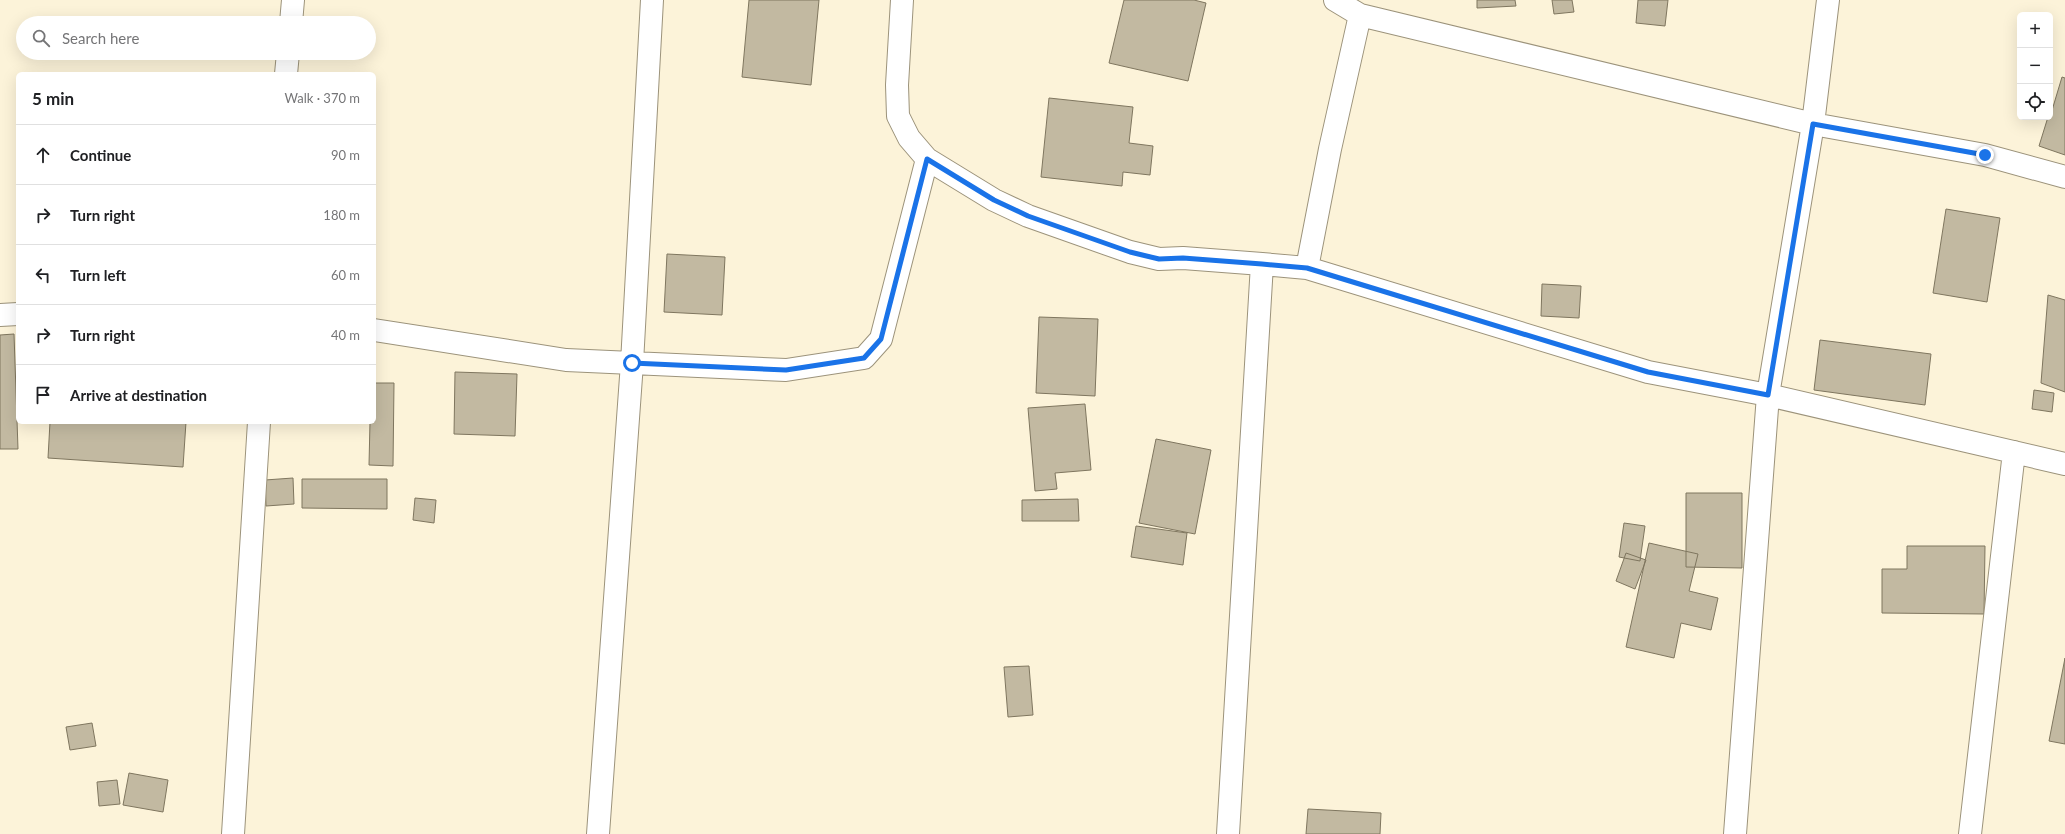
<!DOCTYPE html>
<html lang="en">
<head>
<meta charset="utf-8">
<style>
  body { margin:0; font-family:Lato,sans-serif; background:#f6f6f6; color:#202124 }
  .controls { position:absolute; right:12px; top:12px; display:grid; overflow:hidden; border-radius:6px; box-shadow:0 4px 16px #0002 }
  .controls button { width:36px; height:36px; display:grid; place-items:center; padding:0; border:0; border-bottom:1px solid #e0e0e0; background:#fff; color:#202124; font:20px sans-serif }
  .stop { position:absolute; width:12px; height:12px; margin:-9px; border:3px solid #1a73e8; border-radius:50%; background:#fff }
  .stop.end { background:#1a73e8; border-color:#fff; box-shadow:0 1px 4px #0008 }
  .list { margin:0; padding:0; list-style:none }
  h2 { display:flex; justify-content:space-between; align-items:center; height:52px; margin:0; padding:0 16px; font-size:17px }
  h2 small { font-size:13px; font-weight:400; color:#757577 }
  .list li { display:grid; grid-template-columns:26px 1fr auto; gap:12px; align-items:center; box-sizing:border-box; height:60px; padding:0 16px; border-top:1px solid #e0e0e0 }
  .list b { display:block; font-size:15px; white-space:nowrap }
  .list em { font-size:13px; font-style:normal; color:#757577 }
  .icon { flex:none; width:22px; height:22px; fill:none; stroke:currentColor; stroke-width:2; stroke-linecap:round; stroke-linejoin:round }
  .map { position:relative; flex:none; width:2065px; height:834px; overflow:hidden }
  .search { position:absolute; background:#fff; box-shadow:0 4px 16px #0002; left:16px; top:16px; width:360px; height:44px; display:flex; align-items:center; gap:10px; box-sizing:border-box; padding:0 14px; border-radius:22px; color:#757577; font-size:15px }
  .panel { position:absolute; background:#fff; box-shadow:0 4px 16px #0002; left:16px; top:72px; width:360px; height:352px; border-radius:6px }
  .map>svg:first-child { display:block }
  .building { fill:#c2b9a1; stroke:#7f765f }
  .lines { fill:none; stroke-linecap:round; stroke-linejoin:round }
  .street-casing { stroke:#9c937b; stroke-width:24 }
  .street { stroke:#fff; stroke-width:22 }
  .route { stroke:#1a73e8; stroke-width:5 }
</style>
</head>
<body>
<div class="map">
<svg width="2065" height="834" viewBox="0 0 2065 834">
  <rect width="100%" height="100%" fill="#fcf3d9"/>
  <path class="building" d="M 749,0 L 819,0 L 811,85 L 742,77 Z
    M 1124,0 L 1194,0 L 1206,3 L 1188,81 L 1109,63 Z
    M 1477,0 L 1515,0 L 1516,6 L 1477,8 Z
    M 1552,0 L 1572,0 L 1574,12 L 1554,14 Z
    M 1638,0 L 1668,0 L 1665,26 L 1636,23 Z
    M 2062,77 L 2065,78 L 2065,155 L 2039,146 L 2048,117 L 2050,117 Z
    M 1049,98 L 1133,107 L 1129,143 L 1153,146 L 1150,175 L 1123,172 L 1122,186 L 1041,177 Z
    M 1946,209 L 2000,218 L 1987,302 L 1933,293 Z
    M 667,254 L 725,257 L 722,315 L 664,312 Z
    M 1542,284 L 1581,286 L 1579,318 L 1541,316 Z
    M 2048,295 L 2065,300 L 2065,392 L 2041,383 Z
    M 1039,317 L 1098,319 L 1095,396 L 1036,393 Z
    M 14,334 L 18,449 L 0,449 L 0,335 Z
    M 1820,340 L 1931,354 L 1925,405 L 1814,390 Z
    M 455,372 L 517,374 L 515,436 L 454,434 Z
    M 374,383 L 394,383 L 393,466 L 369,465 L 370,422 L 374,422 Z
    M 2034,390 L 2054,393 L 2052,412 L 2032,409 Z
    M 1085,404 L 1091,470 L 1055,473 L 1057,489 L 1035,491 L 1028,408 Z
    M 50,422 L 186,422 L 183,467 L 48,458 Z
    M 1156,439 L 1211,450 L 1195,534 L 1139,523 Z
    M 293,478 L 294,504 L 266,506 L 265,480 Z
    M 302,479 L 387,479 L 387,509 L 302,508 Z
    M 1686,493 L 1742,493 L 1742,568 L 1686,567 Z
    M 415,498 L 436,500 L 434,523 L 413,520 Z
    M 1078,499 L 1079,521 L 1022,521 L 1022,500 Z
    M 1624,523 L 1645,526 L 1640,561 L 1619,557 Z
    M 1136,526 L 1187,533 L 1183,565 L 1131,557 Z
    M 1649,543 L 1698,554 L 1689,591 L 1718,598 L 1711,630 L 1681,623 L 1674,658 L 1626,647 Z
    M 1907,546 L 1985,546 L 1984,614 L 1882,613 L 1882,569 L 1907,569 Z
    M 1626,553 L 1646,560 L 1635,589 L 1616,581 Z
    M 2065,658 L 2065,744 L 2049,741 Z
    M 1029,666 L 1033,715 L 1008,717 L 1004,667 Z
    M 92,723 L 96,746 L 70,750 L 66,727 Z
    M 129,773 L 168,780 L 163,812 L 123,805 Z
    M 117,780 L 120,804 L 99,806 L 97,782 Z
    M 1308,809 L 1381,813 L 1380,834 L 1306,834 Z"/>
  <g class="lines">
    <defs>
      <path id="street" d="M 902,0 L 897,85 L 898,116 L 909,138 L 927,159 L 994,200 L 1028,216 L 1130,252 L 1159,259 L 1183,258 L 1262,264 L 1307,268 L 1648,372 L 1768,395 L 2065,464
        M 1335,0 L 1360,15 L 1813,124 L 1985,155 L 2065,177
        M 291,23 L 293,0
        M 286,74 L 288,53
        M 1307,268 L 1330,149 L 1360,15
        M 0,315 L 18,314
        M 374,330 L 566,360 L 786,370 L 864,358 L 881,339 L 927,159
        M 233,834 L 259,422
        M 598,834 L 632,363 L 652,0
        M 1228,834 L 1262,264
        M 1735,834 L 1768,395 L 1813,124 L 1828,0
        M 1970,834 L 2014,452"/>
    </defs>
    <use href="#street" class="street-casing"/>
    <use href="#street" class="street"/>
  </g>
  <g class="lines">
    <path class="route" d="M 632,363 L 786,370 L 864,358 L 881,339 L 927,159 L 994,200 L 1028,216 L 1130,252 L 1159,259 L 1183,258 L 1262,264 L 1307,268 L 1648,372 L 1768,395 L 1813,124 L 1985,155"/>
  </g>
</svg>
<div class="controls">
<button>+</button>
<button>−</button>
<button><svg class="icon" aria-label="locate" viewBox="0 0 24 24"><circle cx="12" cy="12" r="6"/><path d="M12 2v4M12 18v4M2 12h4M18 12h4"/></svg></button>
</div>
<div class="stop" style="left:632px;top:363px"></div>
<div class="stop end" style="left:1985px;top:155px"></div>
<div class="search"><svg class="icon" aria-label="search" viewBox="0 0 24 24"><circle cx="10" cy="10" r="6"/><path d="M15 15l6 6"/></svg>Search here</div>
<section class="panel">
<h2>5 min<small>Walk · 370 m</small></h2>
<ul class="list">
<li><svg class="icon" aria-label="ahead" viewBox="0 0 24 24"><path d="M12 20V5M6 11l6-6 6 6"/></svg><div><b>Continue</b></div><em>90 m</em></li>
<li><svg class="icon" aria-label="right" viewBox="0 0 24 24"><path d="M7 20v-9h11M14 6l5 5-5 5"/></svg><div><b>Turn right</b></div><em>180 m</em></li>
<li><svg class="icon" aria-label="left" viewBox="0 0 24 24"><path d="M17 20v-9H6M10 6l-5 5 5 5"/></svg><div><b>Turn left</b></div><em>60 m</em></li>
<li><svg class="icon" aria-label="right" viewBox="0 0 24 24"><path d="M7 20v-9h11M14 6l5 5-5 5"/></svg><div><b>Turn right</b></div><em>40 m</em></li>
<li><svg class="icon" aria-label="arrive" viewBox="0 0 24 24"><path d="M6 21V4h12l-3 4 3 4H6"/></svg><div><b>Arrive at destination</b></div></li>
</ul>
</section>
</div>
</body>
</html>
